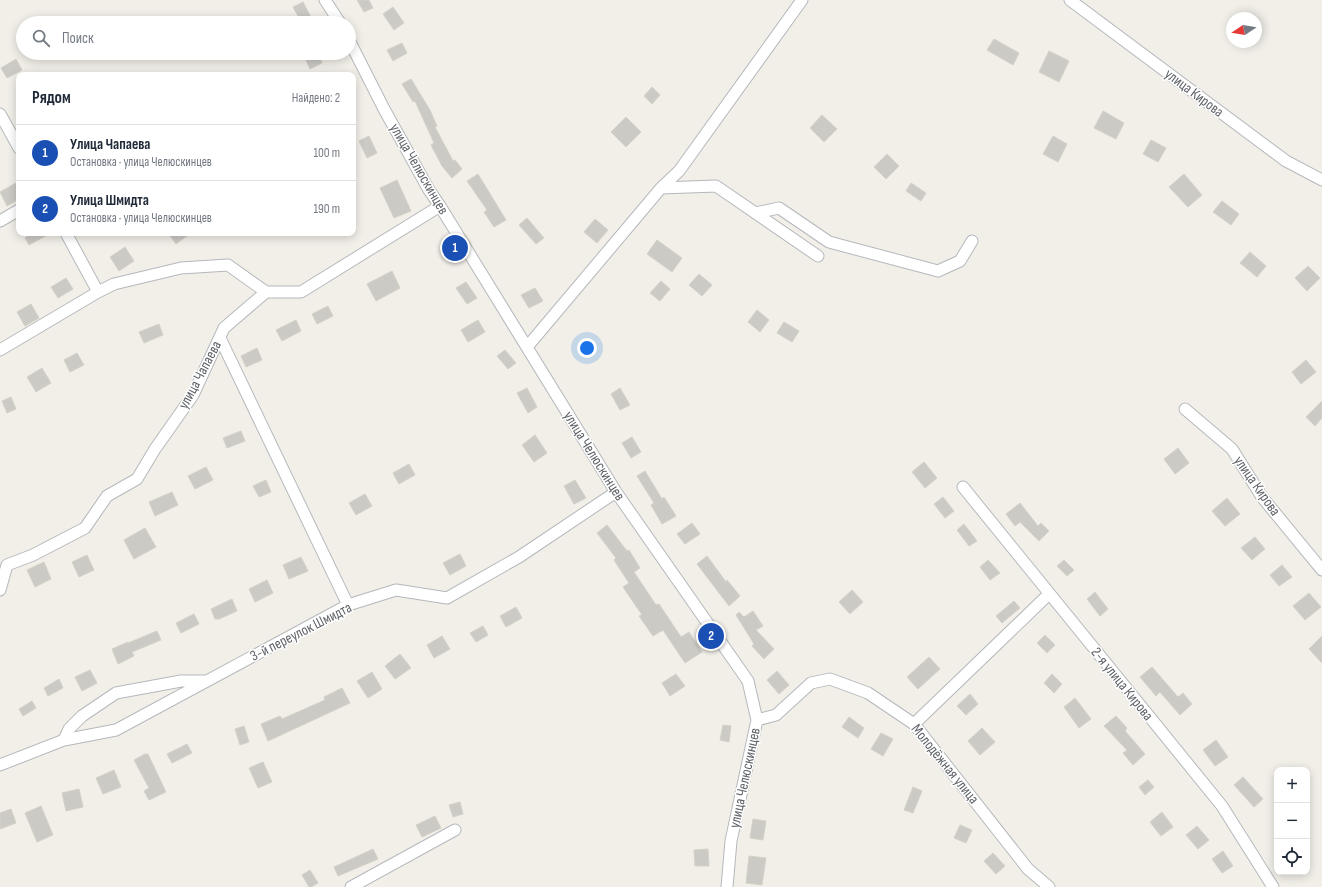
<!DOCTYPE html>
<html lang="ru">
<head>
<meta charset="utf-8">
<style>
  body { margin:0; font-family:"Sofia Sans Condensed",sans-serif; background:#f6f6f7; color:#1f2937 }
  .controls { position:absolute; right:12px; bottom:12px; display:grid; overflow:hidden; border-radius:8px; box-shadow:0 2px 10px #0003 }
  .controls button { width:36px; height:36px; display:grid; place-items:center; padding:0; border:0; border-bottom:1px solid #e0e1e3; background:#fff; color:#1f2937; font:20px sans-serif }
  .compass { position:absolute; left:1226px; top:12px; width:36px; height:36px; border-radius:50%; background:#fff; box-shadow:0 2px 10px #0003; rotate:258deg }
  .you { position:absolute; left:587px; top:348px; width:14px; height:14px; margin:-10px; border:3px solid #fff; border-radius:50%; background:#1a73e8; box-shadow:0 0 0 6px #1a73e833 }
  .badge { display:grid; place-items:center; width:26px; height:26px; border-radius:50%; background:#ea4335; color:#fff; font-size:13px; font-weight:700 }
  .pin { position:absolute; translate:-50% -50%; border:2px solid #fff; box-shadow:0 1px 4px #0006 }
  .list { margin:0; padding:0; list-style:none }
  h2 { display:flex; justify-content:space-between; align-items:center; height:52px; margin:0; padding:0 16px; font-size:17px }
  h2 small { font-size:13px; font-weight:400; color:#747a83 }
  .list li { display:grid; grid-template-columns:26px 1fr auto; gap:12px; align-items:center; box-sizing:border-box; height:56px; padding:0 16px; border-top:1px solid #e0e1e3 }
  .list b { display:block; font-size:15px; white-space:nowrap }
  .list p { margin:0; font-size:13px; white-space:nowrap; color:#747a83 }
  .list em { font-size:13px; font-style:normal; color:#747a83 }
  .icon { flex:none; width:22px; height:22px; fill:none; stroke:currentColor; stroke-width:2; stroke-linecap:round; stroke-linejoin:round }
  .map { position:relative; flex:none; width:1322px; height:887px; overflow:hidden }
  .search { position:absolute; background:#fff; box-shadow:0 2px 10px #0003; left:16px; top:16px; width:340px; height:44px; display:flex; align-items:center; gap:10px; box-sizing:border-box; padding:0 14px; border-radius:22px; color:#747a83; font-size:15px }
  .panel { position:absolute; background:#fff; box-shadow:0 2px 10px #0003; left:16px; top:72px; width:340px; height:164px; border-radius:8px }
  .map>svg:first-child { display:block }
  .building { fill:#cccac5; stroke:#d6d1c6 }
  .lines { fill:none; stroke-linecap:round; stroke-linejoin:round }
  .minor-casing { stroke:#b5b8bc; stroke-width:13 }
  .minor { stroke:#fff; stroke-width:11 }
  .labels { text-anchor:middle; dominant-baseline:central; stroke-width:3; stroke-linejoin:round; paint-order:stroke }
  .street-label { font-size:15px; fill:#5f6368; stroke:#fff }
</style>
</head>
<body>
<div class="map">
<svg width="1322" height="887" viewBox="0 0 1322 887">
  <rect width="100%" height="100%" fill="#f1efe8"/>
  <path class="building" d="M 357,0 L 369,0 L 373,8 L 364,12 Z
    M 303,2 L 314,23 L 302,23 L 293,7 Z
    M 393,7 L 404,23 L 394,30 L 383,14 Z
    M 994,39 L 1019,53 L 1013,65 L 987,50 Z
    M 402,43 L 407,53 L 393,61 L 387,50 Z
    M 1049,51 L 1069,61 L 1059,82 L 1039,72 Z
    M 303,53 L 318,53 L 322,63 L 310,69 Z
    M 16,59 L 22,70 L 7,78 L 1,68 Z
    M 411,79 L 430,110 L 437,126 L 435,127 L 453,161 L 455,160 L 462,169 L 452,178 L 442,166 L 431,145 L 434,143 L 415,101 L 413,102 L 402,84 Z
    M 652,87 L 660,95 L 652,104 L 644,96 Z
    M 1103,111 L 1124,123 L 1116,139 L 1094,128 Z
    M 822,115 L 837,129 L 824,142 L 810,128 Z
    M 626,117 L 641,132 L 626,147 L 611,132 Z
    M 369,136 L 377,153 L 367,158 L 359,141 Z
    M 1053,136 L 1067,144 L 1058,162 L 1043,154 Z
    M 1151,140 L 1166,148 L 1158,162 L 1143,154 Z
    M 887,154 L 899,166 L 886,179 L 874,167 Z
    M 478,174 L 506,220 L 494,227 L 484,212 L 487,210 L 467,181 Z
    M 1184,174 L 1202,195 L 1188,207 L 1169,187 Z
    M 397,180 L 411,211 L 394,218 L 380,188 Z
    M 16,183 L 19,188 L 19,199 L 7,206 L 0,192 Z
    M 911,183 L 926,193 L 921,201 L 906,191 Z
    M 1222,201 L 1239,214 L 1231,225 L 1213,212 Z
    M 527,218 L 544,238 L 536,244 L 519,225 Z
    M 595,219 L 608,230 L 597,243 L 584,232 Z
    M 33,233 L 51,233 L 29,245 L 25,238 Z
    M 168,233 L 191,233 L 176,244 Z
    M 657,240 L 682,258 L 672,272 L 647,254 Z
    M 125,247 L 134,261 L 119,271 L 110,257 Z
    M 1250,252 L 1266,266 L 1257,277 L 1240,263 Z
    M 1308,266 L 1320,278 L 1307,291 L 1295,278 Z
    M 392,271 L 400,288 L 376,301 L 367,284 Z
    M 699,274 L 712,285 L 702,296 L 689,285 Z
    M 66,278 L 73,289 L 58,298 L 51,287 Z
    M 661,281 L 670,289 L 660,301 L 650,293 Z
    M 466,282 L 477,298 L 467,304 L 456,288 Z
    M 535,288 L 543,301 L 529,308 L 521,295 Z
    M 31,304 L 39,318 L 25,326 L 17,312 Z
    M 328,306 L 333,316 L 317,324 L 312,314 Z
    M 757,310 L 769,320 L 760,332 L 748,322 Z
    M 296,320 L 301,331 L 282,341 L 276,330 Z
    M 478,320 L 485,332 L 468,342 L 461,330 Z
    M 784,322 L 799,331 L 792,342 L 777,333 Z
    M 159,324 L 163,335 L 144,343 L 139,332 Z
    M 257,348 L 262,360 L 246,367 L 241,356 Z
    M 505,350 L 516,363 L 508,369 L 497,356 Z
    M 77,353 L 84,365 L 70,372 L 64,360 Z
    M 1306,360 L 1316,372 L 1301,384 L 1292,372 Z
    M 42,368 L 51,383 L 36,392 L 27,377 Z
    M 527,388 L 537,407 L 528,413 L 517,393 Z
    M 620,388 L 630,405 L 620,410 L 611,394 Z
    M 11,397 L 16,409 L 7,413 L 2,401 Z
    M 1322,401 L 1322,418 L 1315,426 L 1306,417 Z
    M 241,431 L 245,441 L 227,448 L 223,438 Z
    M 535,435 L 547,453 L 534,462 L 522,445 Z
    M 632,437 L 641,452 L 631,458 L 622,443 Z
    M 1178,448 L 1189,463 L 1175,474 L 1164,459 Z
    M 924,462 L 937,478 L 925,488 L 912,472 Z
    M 409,464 L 415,475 L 399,484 L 393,473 Z
    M 206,467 L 213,480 L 195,489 L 188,476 Z
    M 645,471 L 662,499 L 664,497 L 676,516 L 662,524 L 651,505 L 654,503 L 637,476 Z
    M 266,480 L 271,492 L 259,497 L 253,486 Z
    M 575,480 L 586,498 L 574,504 L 564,486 Z
    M 172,492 L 178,505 L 155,516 L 149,502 Z
    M 365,494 L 372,506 L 356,515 L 349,503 Z
    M 943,497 L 954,511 L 945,518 L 934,504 Z
    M 1227,498 L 1240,514 L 1225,526 L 1212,511 Z
    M 1020,503 L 1038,526 L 1041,523 L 1049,531 L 1039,541 L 1020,522 L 1015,526 L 1006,514 Z
    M 692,523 L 700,534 L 685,544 L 677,534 Z
    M 964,524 L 977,541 L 969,546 L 957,530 Z
    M 607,525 L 627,551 L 629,550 L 640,568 L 634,572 L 656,605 L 659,604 L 681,637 L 689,632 L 702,652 L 685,663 L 663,630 L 653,636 L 639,616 L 642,615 L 623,587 L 629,583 L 614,560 L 616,558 L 597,533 Z
    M 145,528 L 156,547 L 134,559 L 124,540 Z
    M 1255,537 L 1265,549 L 1252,560 L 1241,548 Z
    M 460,554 L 466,566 L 450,575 L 443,563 Z
    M 87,555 L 94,570 L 79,577 L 72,562 Z
    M 707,556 L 726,582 L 727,580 L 740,596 L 729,606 L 697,564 Z
    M 301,557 L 308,571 L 289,579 L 283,565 Z
    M 988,560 L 1000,573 L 990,580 L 980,567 Z
    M 1064,560 L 1074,570 L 1067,576 L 1057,566 Z
    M 44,562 L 51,579 L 35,587 L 27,570 Z
    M 1282,565 L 1292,577 L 1279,586 L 1270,575 Z
    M 267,580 L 273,593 L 255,602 L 249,589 Z
    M 852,590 L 863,602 L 850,614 L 839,602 Z
    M 1095,592 L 1108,609 L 1100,616 L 1087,599 Z
    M 1309,593 L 1321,607 L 1305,620 L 1293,606 Z
    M 232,599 L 237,611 L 219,619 L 215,619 L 211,609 Z
    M 1014,601 L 1020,608 L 1002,623 L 996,616 Z
    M 516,607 L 522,618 L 506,627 L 500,616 Z
    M 753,611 L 763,626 L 756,630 L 774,649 L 764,659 L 752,646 L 754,644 L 736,615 L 739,612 L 744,617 Z
    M 194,614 L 199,624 L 181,633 L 176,623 Z
    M 483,626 L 488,635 L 476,642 L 470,633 Z
    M 157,631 L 161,640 L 132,652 L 134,656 L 118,664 L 112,649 L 128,642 L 128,643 Z
    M 1045,635 L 1055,645 L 1047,653 L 1037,643 Z
    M 442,636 L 450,649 L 434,658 L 427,645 Z
    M 1322,636 L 1322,663 L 1309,649 Z
    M 400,654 L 411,668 L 395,679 L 385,666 Z
    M 929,657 L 940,669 L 918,689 L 907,677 Z
    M 1152,667 L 1178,697 L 1183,693 L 1192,704 L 1180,715 L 1160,692 L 1156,696 L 1140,677 Z
    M 90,670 L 97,683 L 82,691 L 75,677 Z
    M 777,671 L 789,685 L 779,694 L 767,680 Z
    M 372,672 L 382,689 L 368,698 L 357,681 Z
    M 676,674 L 685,686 L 670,696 L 662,683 Z
    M 1052,674 L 1062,684 L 1054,693 L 1044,683 Z
    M 59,679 L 63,688 L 48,696 L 44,688 Z
    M 342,688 L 350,703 L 268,741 L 261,724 L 280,716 L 282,719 L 325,700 L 324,697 Z
    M 970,694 L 978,704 L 966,715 L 957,706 Z
    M 1075,698 L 1091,719 L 1079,728 L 1064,707 Z
    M 32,701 L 36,708 L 23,716 L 19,709 Z
    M 1116,716 L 1127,728 L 1125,731 L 1145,754 L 1133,765 L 1123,753 L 1127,750 L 1104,726 Z
    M 849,717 L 864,728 L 858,738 L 842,727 Z
    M 723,725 L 731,726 L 729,742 L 720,740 Z
    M 244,726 L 249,742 L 240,745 L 235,729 Z
    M 982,728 L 995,742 L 980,755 L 968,741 Z
    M 881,733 L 893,739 L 883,756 L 871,749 Z
    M 1216,740 L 1228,757 L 1215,766 L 1203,750 Z
    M 187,744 L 192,753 L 172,763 L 167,754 Z
    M 145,754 L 148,754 L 166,792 L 149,800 L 144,791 L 149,788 L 134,760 Z
    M 263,762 L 272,782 L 258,788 L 249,768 Z
    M 114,770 L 121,787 L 103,794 L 96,778 Z
    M 1243,777 L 1263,799 L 1254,807 L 1234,785 Z
    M 1148,780 L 1154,787 L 1145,795 L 1139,787 Z
    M 913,787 L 922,791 L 913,813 L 904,810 Z
    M 79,789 L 83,807 L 66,811 L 62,793 Z
    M 460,802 L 463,814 L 453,817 L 449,805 Z
    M 41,806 L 53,835 L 37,842 L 25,813 Z
    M 11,809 L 16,823 L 0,829 L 0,813 Z
    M 1162,812 L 1173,827 L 1161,836 L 1150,822 Z
    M 435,816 L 441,828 L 422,837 L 416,825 Z
    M 753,819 L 766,821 L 763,840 L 750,838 Z
    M 960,825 L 972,830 L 966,843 L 954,838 Z
    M 1197,826 L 1209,840 L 1198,849 L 1186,835 Z
    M 373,849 L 378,859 L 338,876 L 334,867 Z
    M 708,849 L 709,866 L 695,866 L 694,850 Z
    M 1223,851 L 1233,866 L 1222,873 L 1212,859 Z
    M 993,853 L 1005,866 L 996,874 L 984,861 Z
    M 749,856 L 766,858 L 762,885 L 746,883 Z
    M 310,870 L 318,883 L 311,887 L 309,887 L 302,875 Z"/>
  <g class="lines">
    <defs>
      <path id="minor" d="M 325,0 L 340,23
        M 1070,0 L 1286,161 L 1322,180
        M 349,40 L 384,109 L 429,190 L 440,206 L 616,492 L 748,681 L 757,720 L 731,841 L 727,887
        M 0,114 L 19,148
        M 661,188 L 716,186 L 818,256
        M 755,213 L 779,208 L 829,242 L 938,271 L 960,261 L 972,241
        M 0,221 L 19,210
        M 66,233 L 98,292
        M 220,338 L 348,605
        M 527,347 L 661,188 L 679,171 L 802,0
        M 0,350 L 98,292 L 114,284 L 181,268 L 228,265 L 266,292
        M 1185,409 L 1232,449 L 1262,497 L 1322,570
        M 963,487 L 1222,806 L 1273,887
        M 0,590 L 7,565 L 33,555 L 85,528 L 107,496 L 137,479 L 155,449 L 193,395 L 224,328 L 266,292 L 301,292 L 440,206
        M 757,720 L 776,715 L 811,683 L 830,679 L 868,693 L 914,724 L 1028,869 L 1049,887
        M 914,724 L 1049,594
        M 64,740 L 69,729 L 82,716 L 116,693 L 181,681 L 205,681
        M 0,765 L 64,740 L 116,730 L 348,605 L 396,590 L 447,598 L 519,557 L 616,492
        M 351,887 L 455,830"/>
    </defs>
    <use href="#minor" class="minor-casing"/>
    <use href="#minor" class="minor"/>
  </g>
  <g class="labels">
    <g class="street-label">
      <text transform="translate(1194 93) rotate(37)">улица Кирова</text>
      <text transform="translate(419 169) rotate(60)">улица Челюскинцев</text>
      <text transform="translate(200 375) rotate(-62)">улица Чапаева</text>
      <text transform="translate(594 456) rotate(58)">улица Челюскинцев</text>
      <text transform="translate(1257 486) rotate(55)">улица Кирова</text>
      <text transform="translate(301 632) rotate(-27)">3-й переулок Шмидта</text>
      <text transform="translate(1122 684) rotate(51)">2-я улица Кирова</text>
      <text transform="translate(945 764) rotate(51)">Молодёжная улица</text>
      <text transform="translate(745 778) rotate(-78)">улица Челюскинцев</text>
    </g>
  </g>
</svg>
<div class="controls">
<button>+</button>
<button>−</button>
<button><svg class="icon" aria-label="locate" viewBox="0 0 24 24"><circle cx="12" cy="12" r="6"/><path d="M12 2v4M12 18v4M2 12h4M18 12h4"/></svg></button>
</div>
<svg class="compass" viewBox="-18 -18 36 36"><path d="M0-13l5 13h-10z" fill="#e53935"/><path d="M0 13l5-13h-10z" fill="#747a83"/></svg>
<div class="you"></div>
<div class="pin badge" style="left:455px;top:248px;background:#1a4fb4">1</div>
<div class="pin badge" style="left:711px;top:636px;background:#1a4fb4">2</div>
<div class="search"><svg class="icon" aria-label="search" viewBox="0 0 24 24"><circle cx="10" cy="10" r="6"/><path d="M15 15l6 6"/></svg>Поиск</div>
<section class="panel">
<h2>Рядом<small>Найдено: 2</small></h2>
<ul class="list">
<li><span class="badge" style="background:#1a4fb4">1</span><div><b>Улица Чапаева</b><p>Остановка · улица Челюскинцев</p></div><em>100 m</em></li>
<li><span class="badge" style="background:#1a4fb4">2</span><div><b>Улица Шмидта</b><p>Остановка · улица Челюскинцев</p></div><em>190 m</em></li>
</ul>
</section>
</div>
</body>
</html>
